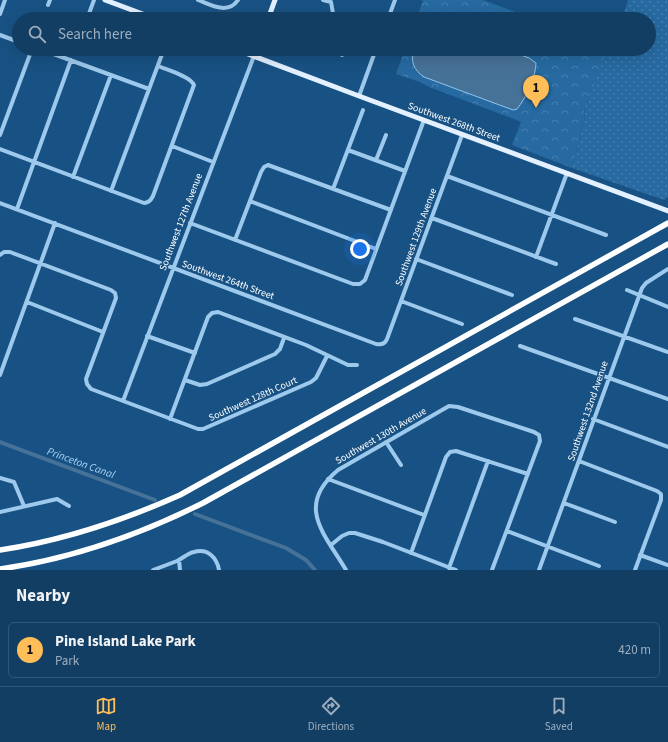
<!DOCTYPE html>
<html lang="en">
<head>
<meta charset="utf-8">
<style>
  body { margin:0; font-family:"Source Sans 3",sans-serif; background:#1b4569; color:#f1f3f6 }
  .you { position:absolute; left:360px; top:249px; width:14px; height:14px; margin:-10px; border:3px solid #fff; border-radius:50%; background:#1a73e8; box-shadow:0 0 0 6px #1a73e833 }
  .badge { display:grid; place-items:center; width:26px; height:26px; border-radius:50%; background:#ffbe58; color:#111; font-size:13px; font-weight:700 }
  .pin { position:absolute; translate:-50% -33px; filter:drop-shadow(0 1px 2px #0008) }
  .pin::after { content:''; position:absolute; top:21px; width:14px; height:12px; background:inherit; clip-path:polygon(0 0,100% 0,50% 100%) }
  .list { margin:0; padding:0; list-style:none }
  h2 { display:flex; justify-content:space-between; align-items:center; height:52px; margin:0; padding:0 16px; font-size:17px }
  h2 small { font-size:13px; font-weight:400; color:#9caebe }
  .list li { display:grid; grid-template-columns:26px 1fr auto; gap:12px; align-items:center; box-sizing:border-box; height:56px; margin:0 8px 8px; padding:0 8px; border:1px solid #315778; border-radius:6px }
  .list b { display:block; font-size:15px; white-space:nowrap }
  .list p { margin:0; font-size:13px; white-space:nowrap; color:#9caebe }
  .list em { font-size:13px; font-style:normal; color:#9caebe }
  .icon { flex:none; width:22px; height:22px; fill:none; stroke:currentColor; stroke-width:2; stroke-linecap:round; stroke-linejoin:round }
  .map { position:relative; flex:none; width:668px; height:570px; overflow:hidden }
  .search { position:absolute; background:#123e63; box-shadow:0 4px 16px #0002; left:12px; right:12px; top:12px; height:44px; display:flex; align-items:center; gap:10px; box-sizing:border-box; padding:0 14px; border-radius:22px; color:#9caebe; font-size:15px }
  .sheet { height:116px; background:#123e63 }
  nav { display:flex; justify-content:space-around; align-items:center; box-sizing:border-box; height:56px; border-top:1px solid #315778; background:#123e63; font-size:11px; color:#9caebe }
  nav a { display:grid; justify-items:center; gap:2px }
  nav .on { color:#ffbe58 }
  .map>svg:first-child { display:block }
  .grass { fill:url(#grass-dots) }
  .park { fill:url(#park-crowns) }
  .water { fill:#477298; stroke:#8fc5ef }
  .lines { fill:none; stroke-linecap:round; stroke-linejoin:round }
  .canal { stroke:#477298; stroke-width:4 }
  .minor { stroke:#9dc9ec; stroke-width:4 }
  .major { stroke:#e2f0ff; stroke-width:5 }
  .highway { stroke:#fff; stroke-width:5.5 }
  .labels { text-anchor:middle; dominant-baseline:central; stroke-width:3; stroke-linejoin:round; paint-order:stroke }
  .street-label { font-size:10px; fill:#fff; stroke:#185284 }
  .water-label { font-size:11px; font-style:italic; fill:#a8d2f4; stroke:#185284 }
</style>
</head>
<body>
<div class="map">
<svg width="668" height="570" viewBox="0 0 668 570">
  <defs>
    <pattern id="grass-dots" width="8" height="8" patternUnits="userSpaceOnUse"><rect width="8" height="8" fill="#266aa1"/><path d="M2 2h.1M6 6h.1" fill="none" stroke="#4780af" stroke-width="1.8" stroke-linecap="round"/></pattern>
    <pattern id="park-crowns" width="20" height="18" patternUnits="userSpaceOnUse"><rect width="20" height="18" fill="#266aa1"/><path d="M2 6a3 3 0 1 1 6 0M12 15a3 3 0 1 1 6 0" fill="none" stroke="#4780af"/></pattern>
  </defs>
  <rect width="100%" height="100%" fill="#185284"/>
  <path class="grass" d="M 628,0 L 668,0 L 668,197 L 664,200 L 572,168 L 585,117 L 584,103 L 588,102 L 588,92 L 575,49 L 649,49 L 649,19 L 622,19 Z"/>
  <path class="park" d="M 421,0 L 483,0 L 534,19 L 416,19 L 423,1 Z
    M 405,49 L 607,49 L 584,110 L 585,117 L 572,168 L 512,145 L 521,122 L 517,120 L 429,87 L 420,82 L 396,74 Z"/>
  <path class="water" d="M 414,49 L 505,49 L 529,58 L 536,63 C 536,76 526,98 517,109 L 513,110 L 424,77 C 414,70 410,62 414,49 Z"/>
  <g class="lines">
    <path class="canal" d="M 0,442 L 155,500
      M 195,514 L 286,548 L 306,560 L 315,570"/>
    <path class="minor" d="M 198,0 C 211,5 228,15 238,0
      M 323,0 L 331,2 L 334,19
      M 48,5 L 50,0
      M 0,14 L 5,0
      M 87,19 L 94,0
      M 131,19 L 134,11
      M 388,19 L 395,0
      M 0,35 L 19,42
      M 40,49 L 149,89
      M 341,49 L 342,55
      M 359,96 L 376,49
      M 0,135 L 32,49
      M 172,146 L 213,162
      M 0,149 L 144,203 C 149,203 151,200 153,196 L 194,85 C 190,76 167,70 158,66
      M 348,150 L 405,171
      M 376,160 L 386,135
      M 447,176 L 606,235
      M 73,177 L 111,75
      M 333,189 L 363,110
      M 111,191 L 164,49
      M 250,201 L 376,249
      M 0,203 L 376,344 C 381,345 385,344 387,339 L 462,135
      M 17,209 L 71,60
      M 432,218 L 556,264
      M 190,223 L 353,284 L 360,284 L 365,280 L 424,120
      M 235,240 L 261,172 L 264,167 L 268,165 L 391,210
      M 0,255 L 4,252 L 10,252 L 111,290 L 115,293 L 116,298 L 86,379 L 87,384 L 91,389 L 198,429 L 203,429 L 311,382 L 316,378 L 327,356
      M 536,257 L 567,173
      M 416,259 L 512,295
      M 627,290 L 668,307
      M 401,301 L 462,324
      M 27,302 L 103,332
      M 575,319 L 668,352
      M 147,336 L 195,353
      M 520,346 L 668,399
      M 0,375 L 55,223
      M 185,380 L 200,385 L 207,384 L 275,354 L 280,349 L 284,338
      M 123,401 L 254,56
      M 170,419 L 208,317 L 212,313 L 218,312 L 306,345 L 348,365 L 357,365
      M 593,419 L 668,447
      M 386,442 L 401,465
      M 579,461 L 657,491 L 661,494 L 661,500 L 635,570
      M 0,478 L 14,482 L 24,506
      M 328,479 L 424,515
      M 564,503 L 615,522
      M 0,512 L 57,499 L 69,506
      M 507,531 L 599,566
      M 331,545 L 342,536 L 349,533 L 355,533 L 383,542 L 456,570
      M 411,553 L 446,457 L 450,452 L 456,451 L 528,474
      M 640,555 L 668,565
      M 179,560 L 180,570
      M 449,568 L 488,461
      M 153,570 C 161,567 169,564 177,561 C 183,558 188,553 194,552 C 208,548 217,558 219,570
      M 346,570 C 324,533 295,506 338,470 L 449,406 L 458,407 L 534,432 L 539,435 L 540,441 L 492,570
      M 539,570 L 642,288 L 646,283 L 668,269"/>
    <path class="major" d="M 105,0 L 156,19
      M 268,19 L 275,0
      M 235,49 L 359,96 L 668,211
      M 254,56 L 256,49"/>
    <path class="highway" d="M 0,550 C 61,541 124,520 180,495 L 668,223
      M 0,569 C 71,559 139,535 203,503 L 668,244"/>
  </g>
  <g class="labels">
    <g class="street-label">
      <text transform="translate(454 122) rotate(20)">Southwest 268th Street</text>
      <text transform="translate(181 222) rotate(-69)">Southwest 127th Avenue</text>
      <text transform="translate(416 237) rotate(-70)">Southwest 129th Avenue</text>
      <text transform="translate(228 280) rotate(20)">Southwest 264th Street</text>
      <text transform="translate(253 399) rotate(-24)">Southwest 128th Court</text>
      <text transform="translate(588 411) rotate(-71)">Southwest 132nd Avenue</text>
      <text transform="translate(381 436) rotate(-30)">Southwest 130th Avenue</text>
    </g>
    <g class="water-label">
      <text transform="translate(81 463) rotate(20)">Princeton Canal</text>
    </g>
  </g>
</svg>
<div class="you"></div>
<div class="pin badge" style="left:536px;top:108px">1</div>
<div class="search"><svg class="icon" aria-label="search" viewBox="0 0 24 24"><circle cx="10" cy="10" r="6"/><path d="M15 15l6 6"/></svg>Search here</div>
</div>
<section class="sheet">
<h2>Nearby<small></small></h2>
<ul class="list">
<li><span class="badge">1</span><div><b>Pine Island Lake Park</b><p>Park</p></div><em>420 m</em></li>
</ul>
</section>
<nav>
<a class="on"><svg class="icon" aria-label="map" viewBox="0 0 24 24"><path d="M3 6l6-2 6 2 6-2v14l-6 2-6-2-6 2zM9 4v14M15 6v14"/></svg>Map</a>
<a><svg class="icon" aria-label="directions" viewBox="0 0 24 24"><path d="M12 3l9 9-9 9-9-9zM9 14v-3h6M13 9l2 2-2 2"/></svg>Directions</a>
<a><svg class="icon" aria-label="saved" viewBox="0 0 24 24"><path d="M7 4h10v16l-5-4-5 4z"/></svg>Saved</a>
</nav>
</body>
</html>
